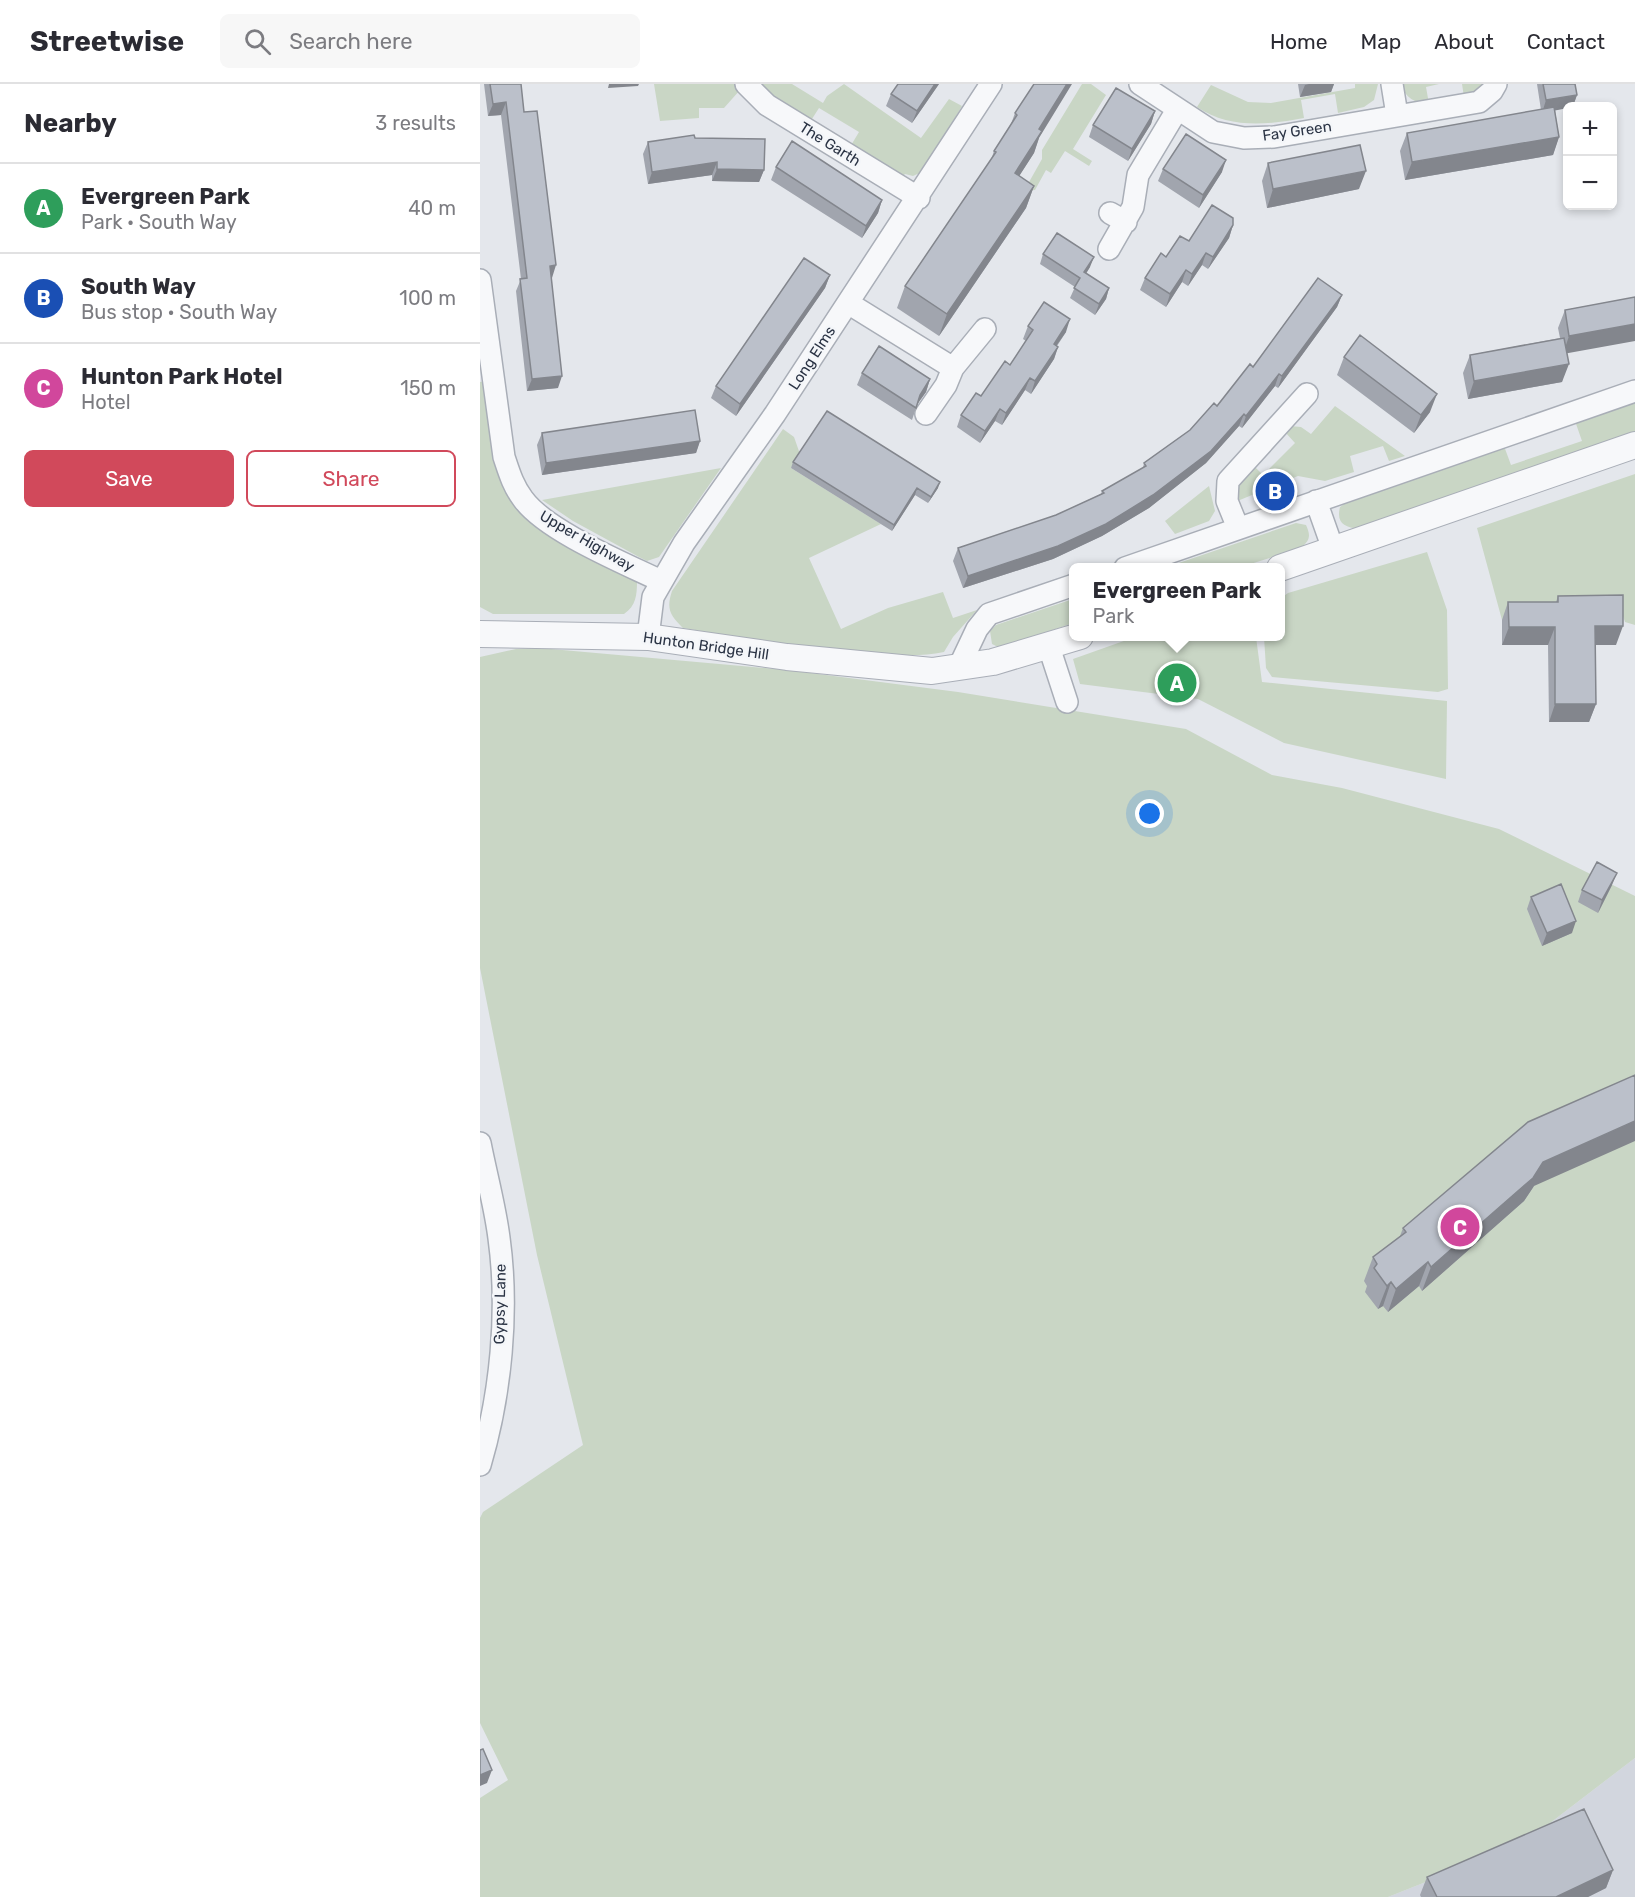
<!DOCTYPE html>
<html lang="en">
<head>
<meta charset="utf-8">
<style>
  body { margin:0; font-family:Rubik,sans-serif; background:#f7f7f7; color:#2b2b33 }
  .controls { position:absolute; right:18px; top:18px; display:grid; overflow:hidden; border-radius:9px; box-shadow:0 3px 9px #0003 }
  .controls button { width:54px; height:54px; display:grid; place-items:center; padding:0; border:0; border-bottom:2px solid #e1e1e2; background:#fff; color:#2b2b33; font:30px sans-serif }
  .you { position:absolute; left:670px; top:730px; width:21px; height:21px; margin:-15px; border:4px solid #fff; border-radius:50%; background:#1a73e8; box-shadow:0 0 0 9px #1a73e833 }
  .badge { display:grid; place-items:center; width:39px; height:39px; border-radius:50%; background:#d1495b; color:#fff; font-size:20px; font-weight:700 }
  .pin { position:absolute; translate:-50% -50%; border:3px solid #fff; box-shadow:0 2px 6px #0006 }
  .popup { position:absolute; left:589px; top:479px; width:216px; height:78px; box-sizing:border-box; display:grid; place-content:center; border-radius:9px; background:#fff; filter:drop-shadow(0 2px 4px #0005); font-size:20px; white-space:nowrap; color:#7c7c81 }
  .popup b { font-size:22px; color:#2b2b33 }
  .popup::after { content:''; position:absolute; left:50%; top:100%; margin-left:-12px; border:12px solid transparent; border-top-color:#fff }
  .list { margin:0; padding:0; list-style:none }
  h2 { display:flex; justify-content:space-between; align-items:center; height:78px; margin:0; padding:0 24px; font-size:26px }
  h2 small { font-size:20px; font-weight:400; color:#7c7c81 }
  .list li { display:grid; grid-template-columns:39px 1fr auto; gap:18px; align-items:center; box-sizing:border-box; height:90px; padding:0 24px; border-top:2px solid #e1e1e2 }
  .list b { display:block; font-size:22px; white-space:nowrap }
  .list p { margin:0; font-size:20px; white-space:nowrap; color:#7c7c81 }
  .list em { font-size:20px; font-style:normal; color:#7c7c81 }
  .actions { display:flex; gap:12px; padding:18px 24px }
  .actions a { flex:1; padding:14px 0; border:2px solid #d1495b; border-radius:9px; text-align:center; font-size:21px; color:#d1495b }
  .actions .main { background:#d1495b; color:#fff }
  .icon { flex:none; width:33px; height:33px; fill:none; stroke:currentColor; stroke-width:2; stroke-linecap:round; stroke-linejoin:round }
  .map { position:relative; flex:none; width:1155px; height:1813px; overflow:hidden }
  header { display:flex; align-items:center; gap:36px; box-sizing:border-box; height:84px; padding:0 30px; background:#fff; border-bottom:2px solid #e1e1e2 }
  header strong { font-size:28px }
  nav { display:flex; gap:33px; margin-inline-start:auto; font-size:21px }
  .search { width:420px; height:54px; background:#f7f7f7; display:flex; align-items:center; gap:15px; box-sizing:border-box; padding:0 21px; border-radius:9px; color:#7c7c81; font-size:22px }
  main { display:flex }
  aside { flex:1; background:#fff }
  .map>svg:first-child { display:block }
  .built { fill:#d2d6de }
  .green { fill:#c9d6c5 }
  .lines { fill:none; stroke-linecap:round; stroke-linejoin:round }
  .minor-casing { stroke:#a9aeb7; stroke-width:24 }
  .tertiary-casing { stroke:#a9aeb7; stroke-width:28 }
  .minor { stroke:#f7f8fa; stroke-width:21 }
  .tertiary { stroke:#f7f8fa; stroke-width:26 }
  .wall { fill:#a1a5ae }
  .shaded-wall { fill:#83868d }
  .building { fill:#bbc0ca; stroke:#83868d; stroke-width:1.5 }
  .labels { text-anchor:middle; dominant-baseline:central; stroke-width:5; stroke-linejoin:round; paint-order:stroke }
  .street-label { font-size:15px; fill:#2b3445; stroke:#f4f6f9 }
</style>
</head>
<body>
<header>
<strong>Streetwise</strong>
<div class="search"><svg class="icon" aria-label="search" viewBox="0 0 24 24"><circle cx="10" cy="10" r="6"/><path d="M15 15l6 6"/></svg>Search here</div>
<nav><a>Home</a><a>Map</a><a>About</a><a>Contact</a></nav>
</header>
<main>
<aside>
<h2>Nearby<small>3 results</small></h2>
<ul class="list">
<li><span class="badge" style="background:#2e9e5b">A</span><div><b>Evergreen Park</b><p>Park · South Way</p></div><em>40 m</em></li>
<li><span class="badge" style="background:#1a4fb4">B</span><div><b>South Way</b><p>Bus stop · South Way</p></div><em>100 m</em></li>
<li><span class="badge" style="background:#d1479c">C</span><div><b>Hunton Park Hotel</b><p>Hotel</p></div><em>150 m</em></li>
</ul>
<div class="actions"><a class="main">Save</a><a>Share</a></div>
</aside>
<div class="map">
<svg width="1155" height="1813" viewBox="0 0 1155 1813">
  <rect width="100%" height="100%" fill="#e4e7ec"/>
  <path class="built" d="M 1155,1674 L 1155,1813 L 908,1813 L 1044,1759 Z"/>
  <path class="green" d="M 174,0 L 257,0 L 260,6 L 244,24 L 219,24 L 219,34 L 180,37 Z
    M 278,0 L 312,0 L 343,19 L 347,12 L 364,0 L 441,54 L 469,15 L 482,22 L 444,87 L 433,92 L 425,90 L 422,93 L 370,63 L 379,48 L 339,24 L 330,38 L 293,15 Z
    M 602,0 L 611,0 L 626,11 L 593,65 L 612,77 L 609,82 L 585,67 L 571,89 L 566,86 L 555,106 L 544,107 L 562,75 L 562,66 Z
    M 875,0 L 898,0 L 894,16 L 884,23 L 858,29 L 855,10 L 821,16 L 824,34 C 788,41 749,45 717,23 L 731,1 L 768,18 L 791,19 L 875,4 Z
    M 921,0 L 959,0 L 946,3 L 949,20 C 935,19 925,14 921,0 Z
    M 982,0 L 1004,0 L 993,10 L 984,13 Z
    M 5,297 L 26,401 L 152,492 L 157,497 C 157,511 156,522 144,530 L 13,530 L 0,523 L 0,298 Z
    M 1155,317 L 1155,348 L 879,445 C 864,443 856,439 860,423 L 870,416 L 1024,362 L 1031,381 L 1102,357 L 1095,337 Z
    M 855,322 L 925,372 L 909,377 L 903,362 L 870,372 L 874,388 L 845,397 L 818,392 L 755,418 L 756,399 L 772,380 L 783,391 L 815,359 L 805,348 L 810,342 L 821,343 L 831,350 Z
    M 303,345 L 314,353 L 320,370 L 311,384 L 401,440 L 329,474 L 361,545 L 408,524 L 463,508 L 473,534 L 497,526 L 473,553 L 464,568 C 447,572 431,571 414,571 C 343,571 272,555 203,544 C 190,531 186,525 192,507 Z
    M 241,384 L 179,473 L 167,477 L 159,473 L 93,437 L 62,416 Z
    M 1155,390 L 1155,541 L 1145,538 L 1142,529 L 1072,536 L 1022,536 L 997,444 Z
    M 729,402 L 735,427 L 729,437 L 695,450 L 685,437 Z
    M 816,439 L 826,441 C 831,452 830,456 821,464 L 761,483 L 687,483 Z
    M 947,468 L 967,526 L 968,605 L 958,608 L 792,593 L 786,584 L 784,553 L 801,552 L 801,514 L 808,509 Z
    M 593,515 L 593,539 L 520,564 L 512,560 L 510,547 L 516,541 Z
    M 655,553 L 776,553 L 782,598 L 967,617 L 966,695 L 804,659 L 718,615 L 600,600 L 593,575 Z
    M 60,564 L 307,586 L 478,608 L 706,645 L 792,691 L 862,704 L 1019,745 L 1155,812 L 1155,1674 L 1044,1759 L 908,1813 L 0,1813 L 0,1714 L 28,1696 L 0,1639 L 0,1434 L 3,1428 L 103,1361 L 57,1171 L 0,884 L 0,573 L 36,565 Z"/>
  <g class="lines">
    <defs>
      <path id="minor" d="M 266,0 L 287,21 L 439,114
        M 660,0 L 733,48 L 764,54 L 794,53 L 999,18 L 1012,7 L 1016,0
        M 912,0 L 917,31
        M 630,129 L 646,138
        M 629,165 L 653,123 L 658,91 L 697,26
        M 0,196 L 24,373 C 29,388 33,402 43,415 C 66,447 144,479 181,497
        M 368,219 L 473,284 L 466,301 L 446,330
        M 473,284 L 505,245
        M 836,417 L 853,465
        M 758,444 L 747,417 L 748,397 L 827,310
        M 645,484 L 1155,307
        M 168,553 L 173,513 L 204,459 L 295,330 L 511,0
        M 569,563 L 587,618
        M 479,583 L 497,545 L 509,530 L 594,501
        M 0,1059 C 6,1090 15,1122 19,1154 C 29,1227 21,1310 0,1381"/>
      <path id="tertiary" d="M 800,484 L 1155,361
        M 0,550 L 168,553 L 307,573 L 452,587 L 513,578 L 600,552"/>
    </defs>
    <use href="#minor" class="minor-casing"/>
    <use href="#tertiary" class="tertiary-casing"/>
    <use href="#minor" class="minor"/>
    <use href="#tertiary" class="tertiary"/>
  </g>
  <path class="wall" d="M 4,0 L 41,0 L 44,28 L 72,194 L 71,194 L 78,304 L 47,307 L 36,207 L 41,195 L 21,31 L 8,32 Z
    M 459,0 L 432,39 L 406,22 L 411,10 Z
    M 818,0 L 854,0 L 851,8 L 820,13 Z
    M 1057,0 L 1095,0 L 1097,11 L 1093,22 L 1075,26 L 1079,53 L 1073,71 L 925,96 L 920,67 L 927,49 L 1061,26 Z
    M 675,27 L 671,40 L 648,77 L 609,53 L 613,41 Z
    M 535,29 L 559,54 L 554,69 L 539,92 L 554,102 L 546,124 L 459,252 L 417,224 L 425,202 L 511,76 L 514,67 L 531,40 Z
    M 215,54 L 284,86 L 279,98 L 232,97 L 232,91 L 168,100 L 163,70 L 168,58 Z
    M 788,79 L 879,105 L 787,124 L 782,97 Z
    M 296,83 L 402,116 L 398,129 L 382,154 L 291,96 Z
    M 683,85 L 742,88 L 719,124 L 678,97 Z
    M 753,141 L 749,154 L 728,185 L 722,181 L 708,202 L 702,198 L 686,223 L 660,206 L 665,194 L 686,173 L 709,157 Z
    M 563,170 L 610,183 L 606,189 L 629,204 L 626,215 L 615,231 L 590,214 L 595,203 L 560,180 Z
    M 350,191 L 345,204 L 256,332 L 231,314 L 236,302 Z
    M 862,211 L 857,223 L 798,304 L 795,302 L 762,344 L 759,342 L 726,379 L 669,424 L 622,452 L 573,475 L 483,504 L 473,477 L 478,464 L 576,431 L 621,410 L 622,407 L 663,384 L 664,379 L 710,346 L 737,322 L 773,283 Z
    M 1155,213 L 1087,269 L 1082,298 L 988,315 L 983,289 L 990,271 L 1080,254 L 1078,244 L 1085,226 Z
    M 548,242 L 586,248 L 577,262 L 578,263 L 574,275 L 551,310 L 545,306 L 522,341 L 515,337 L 500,359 L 477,343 L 481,331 L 501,312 L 530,281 L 546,257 L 543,255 Z
    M 864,273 L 950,328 L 934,349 L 857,291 Z
    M 382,289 L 450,295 L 446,308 L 437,321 L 432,336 L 377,301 Z
    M 62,349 L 220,357 L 216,369 L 62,391 L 57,361 Z
    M 313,378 L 458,404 L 448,419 L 435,411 L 412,447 L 311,384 Z
    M 1078,512 L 1136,561 L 1116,561 L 1116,620 L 1109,638 L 1069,638 L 1068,561 L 1022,561 L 1022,536 L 1028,518 L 1076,518 Z
    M 1132,801 L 1118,829 L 1098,818 L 1102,806 Z
    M 1051,813 L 1092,849 L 1062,862 L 1047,825 Z
    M 1054,1102 L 1044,1117 L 942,1207 L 939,1202 L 908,1228 L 903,1222 L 898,1225 L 885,1208 L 887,1202 L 884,1197 L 893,1173 L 920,1152 L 923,1144 Z
    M 1133,1786 L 1126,1804 L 1108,1813 L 941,1813 L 940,1811 L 947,1793 Z"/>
  <path class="shaded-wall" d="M 129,0 L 159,0 L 158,2 L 128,4 Z
    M 455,0 L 459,0 L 432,39 L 437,27 Z
    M 587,0 L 592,0 L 559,54 L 554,69 L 527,111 L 535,89 L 559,45 Z
    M 829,0 L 854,0 L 851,8 L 820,13 L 825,1 Z
    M 1097,11 L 1093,22 L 1088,22 L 1088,24 L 1062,29 L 1066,16 Z
    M 26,18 L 21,31 L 8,32 L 13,20 Z
    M 675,27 L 671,40 L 648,77 L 652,65 Z
    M 1079,53 L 1073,71 L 925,96 L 932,78 Z
    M 746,76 L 742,88 L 719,124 L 723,111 Z
    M 237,78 L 232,91 L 168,100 L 172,88 Z
    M 237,85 L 284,86 L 279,98 L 232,97 Z
    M 886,87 L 879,105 L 787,124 L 793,105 Z
    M 554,102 L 546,124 L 459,252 L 467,230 Z
    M 402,116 L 398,129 L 382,154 L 386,142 Z
    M 753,141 L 749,154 L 728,185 L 733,173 Z
    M 726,169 L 722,181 L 708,202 L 712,190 Z
    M 614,173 L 610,183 L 601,198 L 604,188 Z
    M 76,181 L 72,194 L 65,194 L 70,182 Z
    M 706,186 L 702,198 L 686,223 L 690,210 Z
    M 350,191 L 345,204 L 256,332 L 260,320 Z
    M 629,204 L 626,215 L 615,231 L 619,220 Z
    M 862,211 L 857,223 L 798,304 L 802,292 Z
    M 590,235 L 586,248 L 569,272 L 574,260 Z
    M 1155,240 L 1155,257 L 1083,270 L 1089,252 Z
    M 578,263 L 574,275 L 551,310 L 555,297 Z
    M 1089,280 L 1082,298 L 988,315 L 994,297 Z
    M 799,290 L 795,302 L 762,344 L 766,332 Z
    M 82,292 L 78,304 L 47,307 L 52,295 Z
    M 550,294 L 545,306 L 522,341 L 526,329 Z
    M 450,295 L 446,308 L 435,323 L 440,311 Z
    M 957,310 L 950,328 L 934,349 L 941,331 Z
    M 520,325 L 515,337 L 500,359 L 505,347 Z
    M 764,330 L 759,342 L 726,379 L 669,424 L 622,452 L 573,475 L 483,504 L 488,492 Z
    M 220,357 L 216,369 L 62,391 L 66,379 Z
    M 460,398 L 458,404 L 448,419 L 451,413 Z
    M 437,404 L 435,411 L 412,447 L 414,441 Z
    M 1115,542 L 1143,542 L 1136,561 L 1109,561 Z
    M 1029,543 L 1075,543 L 1068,561 L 1022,561 Z
    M 1075,620 L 1116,620 L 1109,638 L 1069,638 Z
    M 1137,789 L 1132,801 L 1118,829 L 1122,816 Z
    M 1096,837 L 1092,849 L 1062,862 L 1067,849 Z
    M 1155,1037 L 1155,1057 L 1054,1102 L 1044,1117 L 942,1207 L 951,1183 L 1063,1078 Z
    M 948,1178 L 939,1202 L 908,1228 L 916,1205 Z
    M 911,1198 L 903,1222 L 898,1225 L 907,1202 Z
    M 12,1686 L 7,1699 L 0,1702 L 0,1691 Z
    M 1133,1786 L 1126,1804 L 1108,1813 L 1076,1813 Z"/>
  <path class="building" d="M 10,0 L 41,0 L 44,28 L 57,27 L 76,181 L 70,182 L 82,292 L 52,295 L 40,195 L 47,194 L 26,18 L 13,20 Z
    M 418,0 L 455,0 L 437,27 L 411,10 Z
    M 554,0 L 587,0 L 559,45 L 562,47 L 535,89 L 554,102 L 467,230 L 425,202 L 516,68 L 514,67 L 537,31 L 535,29 Z
    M 1063,0 L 1095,0 L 1097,11 L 1066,16 Z
    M 636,4 L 675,27 L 652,65 L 613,41 Z
    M 1074,23 L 1079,53 L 932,78 L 927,49 Z
    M 706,50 L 746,76 L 723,111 L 683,85 Z
    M 214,51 L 215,54 L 285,55 L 284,86 L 237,85 L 237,78 L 172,88 L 168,58 Z
    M 312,57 L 402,116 L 386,142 L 296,83 Z
    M 880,61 L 886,87 L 793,105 L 788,79 Z
    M 732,121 L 753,134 L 753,141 L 733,173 L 726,169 L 712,190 L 706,186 L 690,210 L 665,194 L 681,169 L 686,173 L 700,152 L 709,157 Z
    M 577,149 L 614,173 L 604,188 L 629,204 L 619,220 L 594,204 L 600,194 L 563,170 Z
    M 324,174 L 350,191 L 260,320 L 236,302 Z
    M 838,194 L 862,211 L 802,292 L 799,290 L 766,332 L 764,330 L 731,367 L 673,411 L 626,440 L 578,462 L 488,492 L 478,464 L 576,431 L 624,409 L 622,407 L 666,382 L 664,379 L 710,346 L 734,319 L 737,322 L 770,280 L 773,283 Z
    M 1155,213 L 1155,240 L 1089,252 L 1085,226 Z
    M 564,218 L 590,235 L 574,260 L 578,263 L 555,297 L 550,294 L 526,329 L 520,325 L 505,347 L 481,331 L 496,309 L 501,312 L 525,277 L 530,281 L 553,246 L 548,242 Z
    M 880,251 L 957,310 L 941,331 L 864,273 Z
    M 1084,254 L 1089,280 L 994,297 L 990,271 Z
    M 399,262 L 450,295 L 440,311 L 436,324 L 382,289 Z
    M 215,326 L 220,357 L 66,379 L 62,349 Z
    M 347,327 L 460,398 L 451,413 L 437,404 L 414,441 L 313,378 Z
    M 1143,511 L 1143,542 L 1115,542 L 1116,620 L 1075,620 L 1075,543 L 1029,543 L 1028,518 L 1078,518 L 1078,512 Z
    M 1117,778 L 1137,789 L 1122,816 L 1102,806 Z
    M 1081,800 L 1096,837 L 1067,849 L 1051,813 Z
    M 1155,991 L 1155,1037 L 1063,1078 L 1053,1094 L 951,1183 L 948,1178 L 916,1205 L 911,1198 L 907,1202 L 894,1184 L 897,1180 L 893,1173 L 926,1148 L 923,1144 L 1048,1038 Z
    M 3,1665 L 12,1686 L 0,1691 L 0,1666 Z
    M 1104,1725 L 1133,1786 L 1076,1813 L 957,1813 L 947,1793 Z"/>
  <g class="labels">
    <g class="street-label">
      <text transform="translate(817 47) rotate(-8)">Fay Green</text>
      <text transform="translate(350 60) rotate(32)">The Garth</text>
      <text transform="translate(332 274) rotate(-57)">Long Elms</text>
      <text transform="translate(107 457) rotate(30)">Upper Highway</text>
      <text transform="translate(226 562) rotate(8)">Hunton Bridge Hill</text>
      <text transform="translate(20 1220) rotate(-89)">Gypsy Lane</text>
    </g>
  </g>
</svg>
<div class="controls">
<button>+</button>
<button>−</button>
</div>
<div class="you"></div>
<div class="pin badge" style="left:697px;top:599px;background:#2e9e5b">A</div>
<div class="popup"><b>Evergreen Park</b>Park</div>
<div class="pin badge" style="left:795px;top:407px;background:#1a4fb4">B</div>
<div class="pin badge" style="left:980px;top:1143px;background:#d1479c">C</div>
</div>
</main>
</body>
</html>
